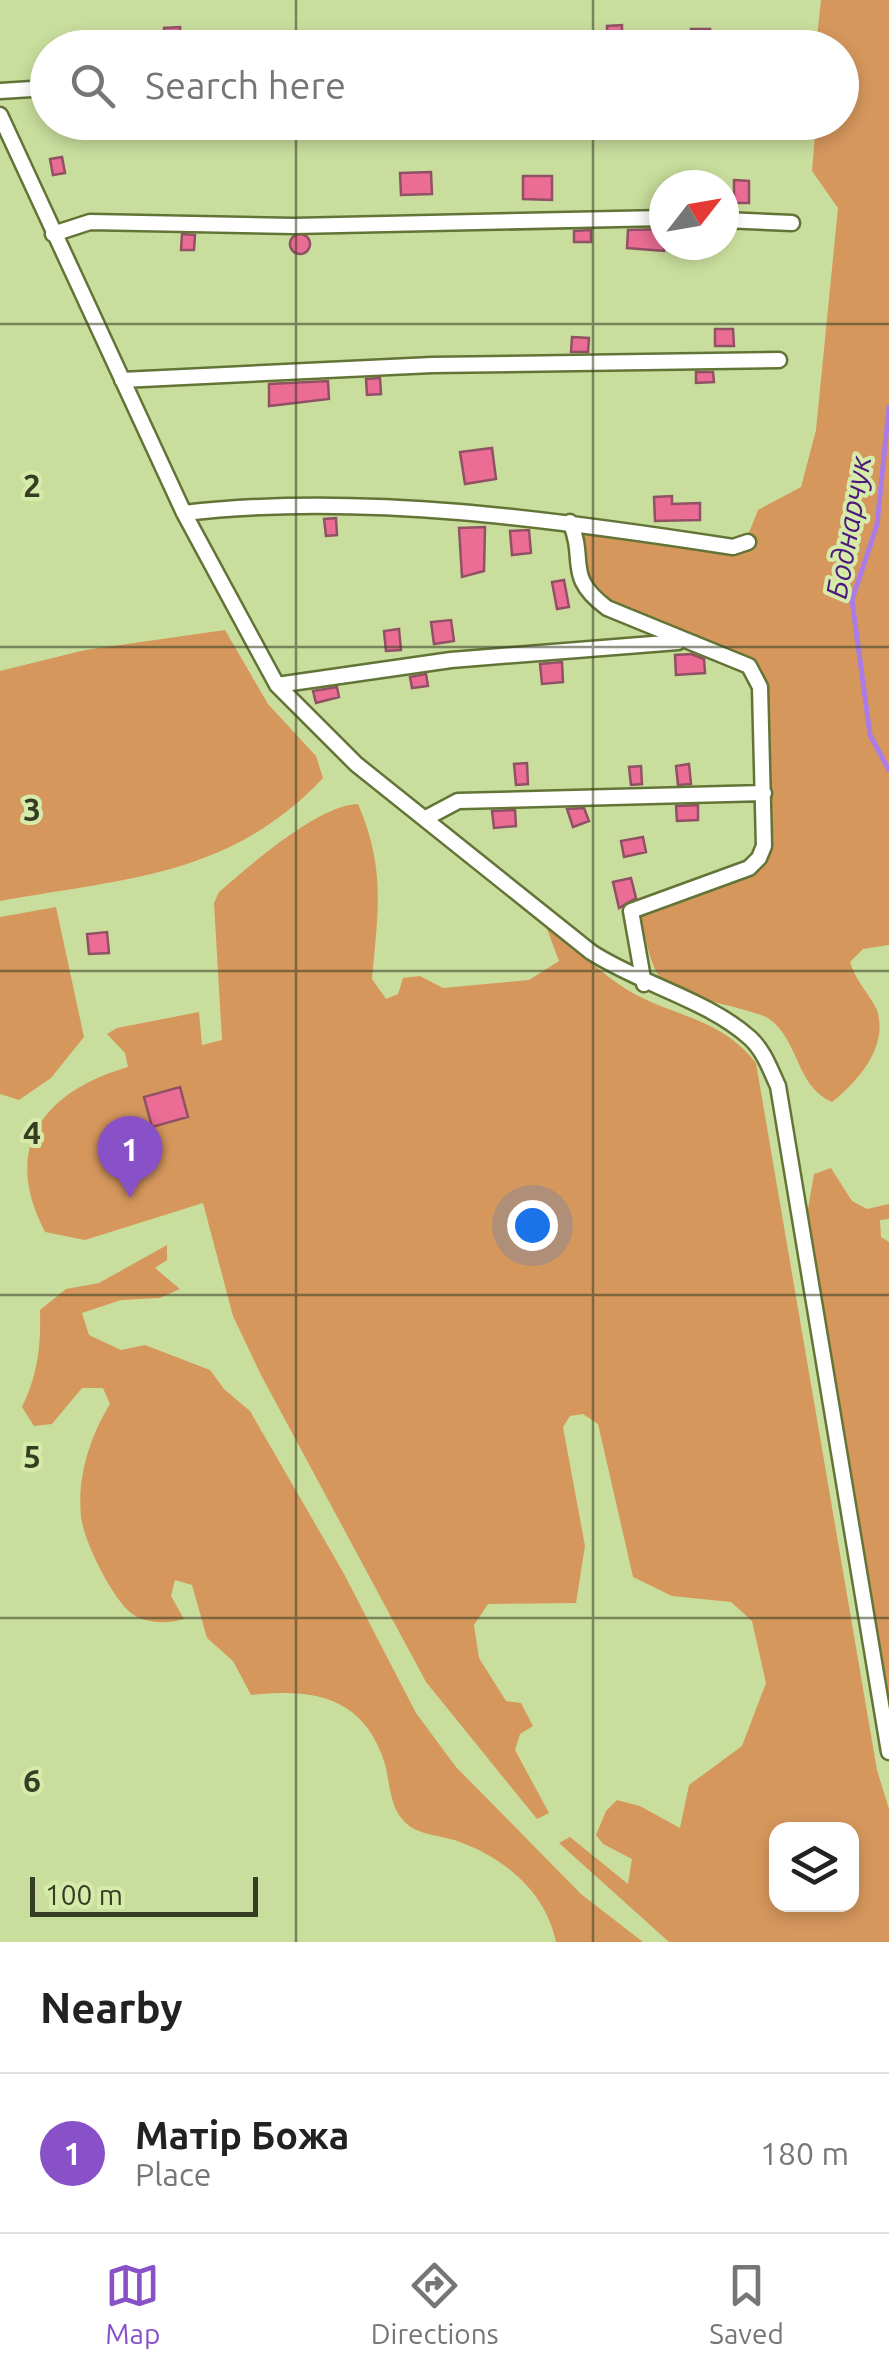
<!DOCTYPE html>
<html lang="en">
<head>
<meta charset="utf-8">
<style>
  body { margin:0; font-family:Ubuntu,sans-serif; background:#f2f2f2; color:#222 }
  .controls { position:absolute; right:30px; bottom:30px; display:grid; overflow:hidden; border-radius:20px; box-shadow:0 5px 15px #0003 }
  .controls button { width:90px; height:90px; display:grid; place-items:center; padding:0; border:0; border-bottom:2px solid #e0e0e0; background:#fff; color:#222; font:50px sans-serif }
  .compass { position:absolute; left:649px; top:170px; width:90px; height:90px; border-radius:50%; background:#fff; box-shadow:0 5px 15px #0003; rotate:59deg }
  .scale { position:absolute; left:30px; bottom:25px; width:228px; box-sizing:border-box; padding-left:10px; border:5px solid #353d23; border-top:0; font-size:28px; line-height:35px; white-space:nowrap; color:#353d23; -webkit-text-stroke:8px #d6ebaa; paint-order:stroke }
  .you { position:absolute; left:532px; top:1225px; width:35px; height:35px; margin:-25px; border:8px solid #fff; border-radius:50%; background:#1a73e8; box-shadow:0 0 0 15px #1a73e833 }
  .badge { display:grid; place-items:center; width:65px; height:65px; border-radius:50%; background:#8851c8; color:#fff; font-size:32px; font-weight:700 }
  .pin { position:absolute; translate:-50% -82px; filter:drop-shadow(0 2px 5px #0008) }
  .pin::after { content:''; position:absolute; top:52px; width:35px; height:30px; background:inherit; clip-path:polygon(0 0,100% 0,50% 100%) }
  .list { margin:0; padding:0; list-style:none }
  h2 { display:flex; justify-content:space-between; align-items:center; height:130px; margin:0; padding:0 40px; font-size:42px }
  h2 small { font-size:32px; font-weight:400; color:#767676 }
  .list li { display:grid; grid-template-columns:65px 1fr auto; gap:30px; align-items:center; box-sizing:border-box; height:160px; padding:0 40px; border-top:2px solid #e0e0e0 }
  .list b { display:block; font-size:38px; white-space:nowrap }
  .list p { margin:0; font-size:32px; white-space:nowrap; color:#767676 }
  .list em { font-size:32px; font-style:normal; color:#767676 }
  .icon { flex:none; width:55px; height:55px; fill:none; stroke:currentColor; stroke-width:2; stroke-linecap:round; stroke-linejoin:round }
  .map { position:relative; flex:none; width:889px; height:1942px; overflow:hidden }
  .search { position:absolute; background:#fff; box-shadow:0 5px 15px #0003; left:30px; right:30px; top:30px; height:110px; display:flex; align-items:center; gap:25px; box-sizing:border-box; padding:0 35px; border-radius:55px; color:#767676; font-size:38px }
  .sheet { height:290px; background:#fff }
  nav { display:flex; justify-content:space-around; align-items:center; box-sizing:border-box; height:140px; border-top:2px solid #e0e0e0; background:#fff; font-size:28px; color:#767676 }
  nav a { display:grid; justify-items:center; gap:5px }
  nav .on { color:#8851c8 }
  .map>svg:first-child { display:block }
  .green { fill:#d6975d; fill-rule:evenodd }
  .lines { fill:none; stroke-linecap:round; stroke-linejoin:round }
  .stream { stroke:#ab7ce8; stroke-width:5 }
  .building { fill:#eb6d95; stroke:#915164; stroke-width:2.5 }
  .minor-casing { stroke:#637437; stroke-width:19 }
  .minor { stroke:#fff; stroke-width:14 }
  .grid { fill:none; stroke:#353d23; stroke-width:2.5; stroke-opacity:0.55 }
  .labels { text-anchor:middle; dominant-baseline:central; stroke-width:8; stroke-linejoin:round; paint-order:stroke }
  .water-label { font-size:30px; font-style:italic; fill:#4b1979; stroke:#d6ebaa }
  .grid-label { font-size:32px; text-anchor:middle; font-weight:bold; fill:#353d23; stroke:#d6ebaa; stroke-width:8; stroke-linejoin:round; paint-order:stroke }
</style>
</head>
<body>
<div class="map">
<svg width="889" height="1942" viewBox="0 0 889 1942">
  <rect width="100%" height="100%" fill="#c9de9d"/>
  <path class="green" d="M 821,0 L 889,0 L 889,945 L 863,949 L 850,962 C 856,982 869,993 877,1010 C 889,1047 857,1082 832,1102 C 800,1088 800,1053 779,1028 C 770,1016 758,1014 745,1010 C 661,987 658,1001 639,911 L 766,854 L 763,679 L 609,606 L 590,590 L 576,518 L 736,543 L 748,535 L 758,510 L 801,487 L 816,430 L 838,208 L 812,171 L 816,123 L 842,122 L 842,48 L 816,47 Z
    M 225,630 L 268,704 L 316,756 L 323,778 C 230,877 125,878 0,901 L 0,671 L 85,650 Z
    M 358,804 C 386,869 378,911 372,979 L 386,999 L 398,994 L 403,978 L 420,976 L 443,988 L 529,980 L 559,961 L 547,929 L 553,928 C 575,947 596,969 620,985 C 666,1017 718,1014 756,1063 L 877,1770 L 889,1809 L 889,1942 L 669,1942 L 559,1843 L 570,1837 L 628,1884 L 632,1859 L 603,1844 L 596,1835 L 606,1811 L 617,1800 L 640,1806 L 680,1828 L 689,1785 L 742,1746 L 766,1683 L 752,1621 L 731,1602 L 672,1596 L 633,1577 L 598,1424 L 583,1414 L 570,1416 L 563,1427 L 585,1546 L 576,1603 L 488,1604 L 474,1625 L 479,1658 L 506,1701 L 521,1703 L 533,1726 L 520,1734 L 515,1750 L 549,1813 L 537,1819 L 426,1682 L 261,1375 L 233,1316 L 203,1203 L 85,1240 L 45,1232 C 0,1146 45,1091 128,1067 L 125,1053 L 107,1034 L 117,1028 L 199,1012 L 202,1045 L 222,1040 L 214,903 L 219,892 C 249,866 318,805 358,804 ZM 776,1830 L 852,1830 L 852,1904 L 776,1904 Z
    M 56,907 L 84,1037 L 51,1078 L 19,1100 L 0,1094 L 0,917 Z
    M 831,1168 L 852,1201 L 867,1209 L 889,1204 L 889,1219 L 880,1220 L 881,1237 L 889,1242 L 889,1697 L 875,1650 L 804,1232 L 814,1174 Z
    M 167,1245 L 167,1260 L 155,1268 L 180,1289 L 160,1298 L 121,1300 L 82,1313 L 89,1335 L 121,1350 L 145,1345 L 210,1370 L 224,1389 L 250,1411 L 343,1572 L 416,1713 L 456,1767 L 581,1894 L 643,1942 L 556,1942 C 546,1893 506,1859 460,1842 C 440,1834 413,1837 399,1815 C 390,1802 389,1779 385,1764 C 364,1696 313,1688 251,1695 L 233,1661 L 207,1638 L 192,1585 L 175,1580 L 171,1596 L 184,1619 C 169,1624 145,1624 131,1613 C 112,1598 83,1540 81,1516 C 77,1476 90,1437 110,1404 L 103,1388 L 82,1388 L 52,1424 L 34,1426 L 22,1407 C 38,1374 41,1346 40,1310 L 66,1289 L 99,1283 Z"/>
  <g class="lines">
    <path class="stream" d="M 889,407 L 877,525 L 852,600 L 870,735 L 889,770"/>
  </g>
  <path class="building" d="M 622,25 L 622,45 L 608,45 L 607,26 Z
    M 180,27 L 181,46 L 165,47 L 164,28 Z
    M 691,29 L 710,29 L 710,48 L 691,48 Z
    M 546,33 L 564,34 L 563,48 L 545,48 Z
    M 62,157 L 65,173 L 53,175 L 50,159 Z
    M 431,172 L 432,194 L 401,195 L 400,173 Z
    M 523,176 L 552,176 L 552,200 L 523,199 Z
    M 734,180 L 749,181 L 749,203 L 734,203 Z
    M 664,229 L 664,251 L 627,248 L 628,230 Z
    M 591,230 L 591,242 L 574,242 L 574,231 Z
    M 182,234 L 195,235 L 194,250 L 181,250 Z
    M290 244a10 10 0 1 1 20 0a10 10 0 1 1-20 0Z
    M 715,329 L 733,329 L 734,346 L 715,346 Z
    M 572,337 L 589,338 L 588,352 L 571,352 Z
    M 696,372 L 713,372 L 714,382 L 696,383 Z
    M 380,378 L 381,394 L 367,395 L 366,379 Z
    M 328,381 L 329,399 L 269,406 L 269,384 Z
    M 492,448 L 496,479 L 465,484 L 460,452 Z
    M 672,496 L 672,504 L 700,503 L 700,520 L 655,521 L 654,497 Z
    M 336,518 L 337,535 L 326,536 L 324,519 Z
    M 485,527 L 484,571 L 462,577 L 459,528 Z
    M 529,530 L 531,553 L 512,555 L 510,531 Z
    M 564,580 L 569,607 L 557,609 L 552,582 Z
    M 451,620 L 454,641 L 434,644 L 431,622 Z
    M 399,629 L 401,650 L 386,651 L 384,631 Z
    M 691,654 L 704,659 L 705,673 L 676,675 L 675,655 Z
    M 562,662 L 563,682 L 542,684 L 540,664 Z
    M 426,674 L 428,686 L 412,688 L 410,677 Z
    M 337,687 L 339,697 L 316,703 L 313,691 Z
    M 527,763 L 528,784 L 516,785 L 514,764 Z
    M 689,764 L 691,784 L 678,785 L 676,766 Z
    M 641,766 L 642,784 L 631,785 L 629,767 Z
    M 698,805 L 698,820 L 677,821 L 676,806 Z
    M 584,808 L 589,821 L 573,827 L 567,809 Z
    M 515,810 L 516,826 L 494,828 L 492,811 Z
    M 643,837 L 646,852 L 624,857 L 621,841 Z
    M 631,878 L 636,898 L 619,908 L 613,882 Z
    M 107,932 L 109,953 L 89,954 L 87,934 Z
    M 180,1087 L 188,1117 L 152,1127 L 144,1097 Z"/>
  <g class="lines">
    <defs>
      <path id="minor" d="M 0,91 L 48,88
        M 0,115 L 184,513 L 277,685 L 356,764 L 591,952 C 640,984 708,1000 750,1038 C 764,1051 770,1069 778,1086 L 889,1752
        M 724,220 L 792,223
        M 53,234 L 90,222 L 294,226 L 664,218
        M 122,380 L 432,365 L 779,360
        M 184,513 C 361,492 558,520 733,547 L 748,542
        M 570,522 C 587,561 564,576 607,608 L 749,666 L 760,687 L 764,846 L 759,858 L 749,868 L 631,911 L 644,984
        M 277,685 L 451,660 L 678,642
        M 426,818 L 458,801 L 764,793"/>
    </defs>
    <use href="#minor" class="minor-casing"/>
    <use href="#minor" class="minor"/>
  </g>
  <path class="grid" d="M 296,0 L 296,48M 593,0 L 593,48M 296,122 L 296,1942M 593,122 L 593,1942M 0,324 L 889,324M 0,647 L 889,647M 0,971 L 889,971M 0,1295 L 889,1295M 0,1618 L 889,1618"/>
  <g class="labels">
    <g class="water-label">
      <text transform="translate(848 527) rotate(-80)">Боднарчук</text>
    </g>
  </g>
  <g class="grid-label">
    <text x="32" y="497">2</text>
    <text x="32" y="821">3</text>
    <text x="32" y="1144">4</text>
    <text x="32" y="1468">5</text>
    <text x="32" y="1792">6</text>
  </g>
</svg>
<div class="controls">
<button><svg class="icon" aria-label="layers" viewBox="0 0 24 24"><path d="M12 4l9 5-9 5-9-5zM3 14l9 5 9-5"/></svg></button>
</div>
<svg class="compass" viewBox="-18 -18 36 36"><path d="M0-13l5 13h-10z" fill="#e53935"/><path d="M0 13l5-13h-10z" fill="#767676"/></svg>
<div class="scale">100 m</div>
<div class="you"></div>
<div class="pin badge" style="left:130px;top:1198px">1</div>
<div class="search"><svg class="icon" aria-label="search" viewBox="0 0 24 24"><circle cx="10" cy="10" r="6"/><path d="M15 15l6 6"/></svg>Search here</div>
</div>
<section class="sheet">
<h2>Nearby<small></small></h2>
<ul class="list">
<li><span class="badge">1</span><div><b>Матір Божа</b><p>Place</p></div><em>180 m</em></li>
</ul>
</section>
<nav>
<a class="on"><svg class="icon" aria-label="map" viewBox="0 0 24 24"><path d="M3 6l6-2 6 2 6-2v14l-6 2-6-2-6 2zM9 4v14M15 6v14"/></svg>Map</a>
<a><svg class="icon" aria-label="directions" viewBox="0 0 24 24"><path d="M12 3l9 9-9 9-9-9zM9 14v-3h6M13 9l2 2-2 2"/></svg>Directions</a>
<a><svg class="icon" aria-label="saved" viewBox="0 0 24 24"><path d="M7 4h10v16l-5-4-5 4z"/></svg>Saved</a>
</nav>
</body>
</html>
